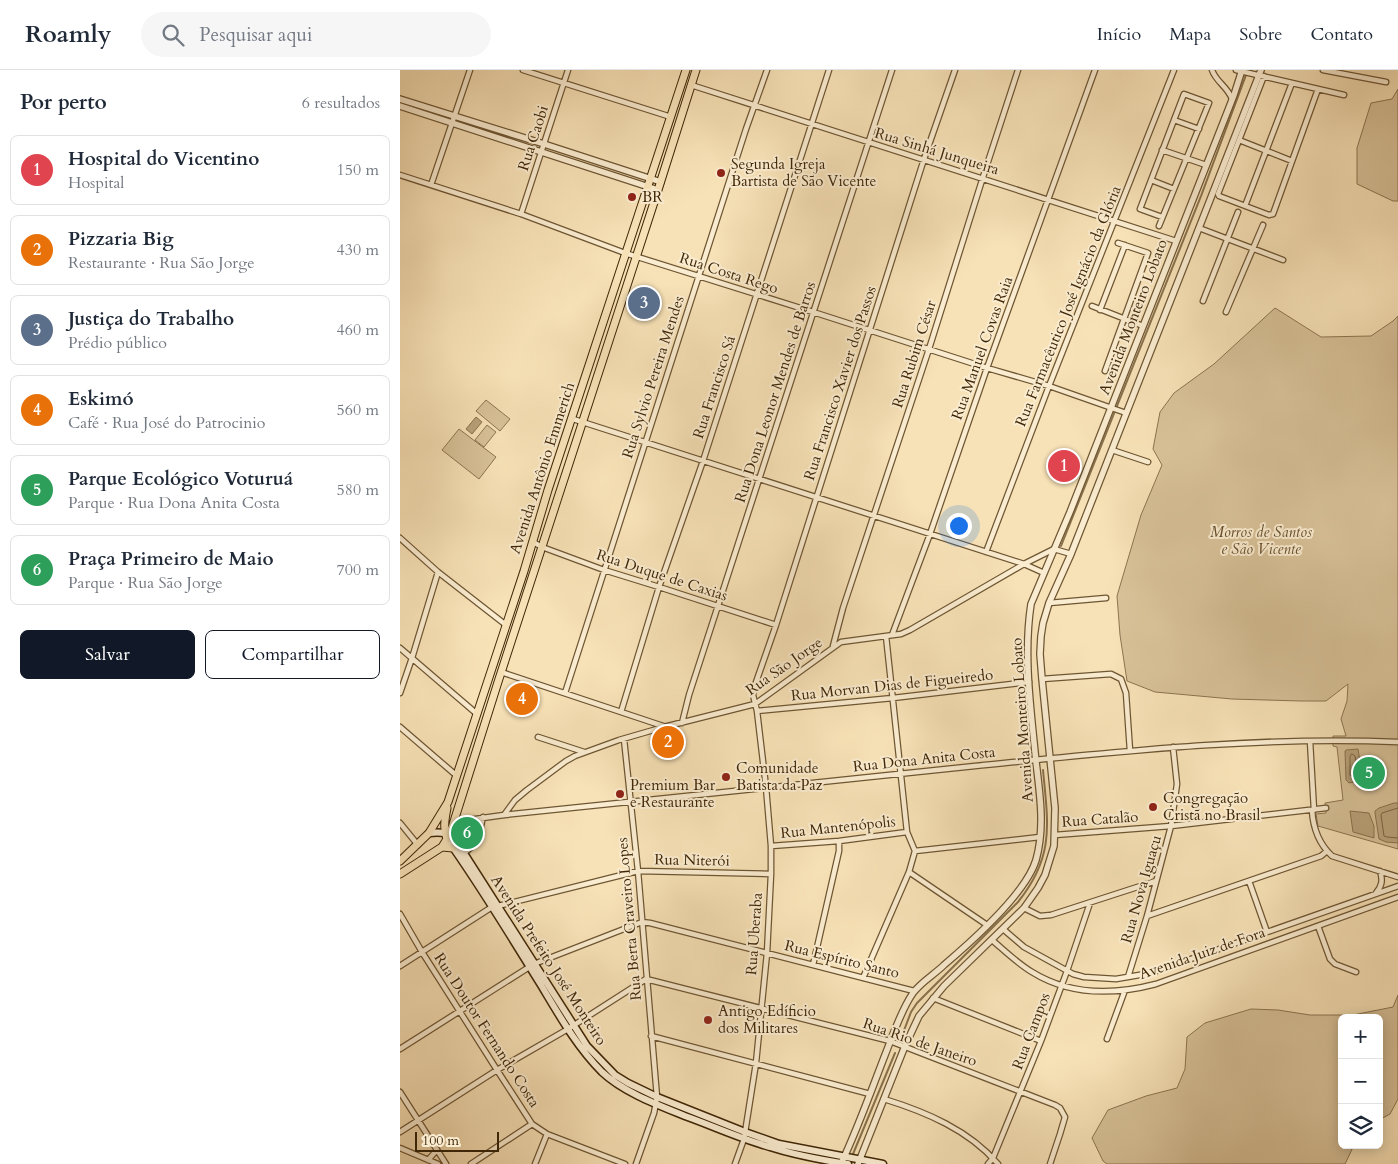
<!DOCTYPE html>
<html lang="pt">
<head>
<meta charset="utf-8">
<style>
  body { margin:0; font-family:Cardo,serif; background:#f6f6f7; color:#1f2937 }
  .controls { position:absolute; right:15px; bottom:15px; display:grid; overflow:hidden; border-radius:8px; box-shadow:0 2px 12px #0003 }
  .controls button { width:45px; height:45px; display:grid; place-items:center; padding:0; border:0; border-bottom:1px solid #e0e1e3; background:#fff; color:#1f2937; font:25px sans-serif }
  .scale { position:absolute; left:15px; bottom:12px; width:84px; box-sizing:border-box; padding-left:5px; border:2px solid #402707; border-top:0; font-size:14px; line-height:18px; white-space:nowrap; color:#402707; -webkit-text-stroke:4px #faecd0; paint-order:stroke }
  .you { position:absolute; left:558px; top:455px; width:18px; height:18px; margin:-12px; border:4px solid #fff; border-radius:50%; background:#1a73e8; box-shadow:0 0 0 8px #1a73e833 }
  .badge { display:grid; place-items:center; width:32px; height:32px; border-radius:50%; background:#111827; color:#fff; font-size:16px; font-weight:700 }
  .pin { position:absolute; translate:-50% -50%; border:2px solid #fff; box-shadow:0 1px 5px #0006 }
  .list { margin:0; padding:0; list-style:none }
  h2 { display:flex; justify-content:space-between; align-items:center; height:65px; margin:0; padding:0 20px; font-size:21px }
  h2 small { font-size:16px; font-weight:400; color:#747a83 }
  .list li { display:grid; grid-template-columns:32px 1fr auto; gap:15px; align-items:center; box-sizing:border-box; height:70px; margin:0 10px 10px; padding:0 10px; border:1px solid #e0e1e3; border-radius:8px }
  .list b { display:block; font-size:19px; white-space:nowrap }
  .list p { margin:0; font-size:16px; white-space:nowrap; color:#747a83 }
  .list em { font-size:16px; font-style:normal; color:#747a83 }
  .actions { display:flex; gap:10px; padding:15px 20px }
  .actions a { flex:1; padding:11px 0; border:1px solid #111827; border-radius:8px; text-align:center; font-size:18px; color:#111827 }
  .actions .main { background:#111827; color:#fff }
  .icon { flex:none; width:28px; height:28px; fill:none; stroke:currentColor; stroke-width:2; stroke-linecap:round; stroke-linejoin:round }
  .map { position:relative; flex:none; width:998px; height:1094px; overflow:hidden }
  header { display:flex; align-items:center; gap:30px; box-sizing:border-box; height:70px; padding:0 25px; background:#fff; border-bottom:1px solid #e0e1e3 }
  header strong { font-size:24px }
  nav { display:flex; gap:28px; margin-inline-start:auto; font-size:18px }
  .search { width:350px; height:45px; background:#f6f6f7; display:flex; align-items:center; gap:12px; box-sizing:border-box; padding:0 18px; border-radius:28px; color:#747a83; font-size:19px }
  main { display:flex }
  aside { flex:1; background:#fff }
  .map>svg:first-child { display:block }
  .green { fill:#d8c198; stroke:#8c7450 }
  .water { fill:#b9a27a; stroke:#89714c }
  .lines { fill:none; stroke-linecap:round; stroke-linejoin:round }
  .shore { stroke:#7c6440; stroke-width:1 }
  .stream { stroke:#89714c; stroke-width:2 }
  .minor-casing { stroke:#6e5633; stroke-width:7 }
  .tertiary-casing { stroke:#6e5633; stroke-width:8 }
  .secondary-casing { stroke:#402707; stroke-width:9 }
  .primary-casing { stroke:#402707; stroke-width:9 }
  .minor { stroke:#faecd0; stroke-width:4.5 }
  .tertiary { stroke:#faecd0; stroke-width:5.5 }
  .secondary { stroke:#faecd0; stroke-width:6 }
  .primary { stroke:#f7e1b6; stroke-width:7 }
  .poi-dot { fill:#8f2418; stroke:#faecd0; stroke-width:2 }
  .labels { text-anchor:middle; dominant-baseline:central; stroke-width:4; stroke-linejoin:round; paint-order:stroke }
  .street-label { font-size:15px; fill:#402707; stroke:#faecd0 }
  .poi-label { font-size:15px; fill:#402707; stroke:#faecd0; text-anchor:start }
  .park-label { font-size:15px; font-style:italic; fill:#664e2b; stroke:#faecd0 }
</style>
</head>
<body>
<header>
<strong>Roamly</strong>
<div class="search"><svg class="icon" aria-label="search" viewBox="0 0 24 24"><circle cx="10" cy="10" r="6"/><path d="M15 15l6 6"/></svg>Pesquisar aqui</div>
<nav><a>Início</a><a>Mapa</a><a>Sobre</a><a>Contato</a></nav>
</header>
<main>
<aside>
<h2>Por perto<small>6 resultados</small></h2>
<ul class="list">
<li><span class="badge" style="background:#e0444e">1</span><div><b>Hospital do Vicentino</b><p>Hospital</p></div><em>150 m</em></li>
<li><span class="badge" style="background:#e8710a">2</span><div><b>Pizzaria Big</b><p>Restaurante · Rua São Jorge</p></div><em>430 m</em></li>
<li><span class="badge" style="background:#5c6f8a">3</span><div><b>Justiça do Trabalho</b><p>Prédio público</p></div><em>460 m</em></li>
<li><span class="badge" style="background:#e8710a">4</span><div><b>Eskimó</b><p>Café · Rua José do Patrocinio</p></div><em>560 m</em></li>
<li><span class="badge" style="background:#2e9e5b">5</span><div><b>Parque Ecológico Voturuá</b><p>Parque · Rua Dona Anita Costa</p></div><em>580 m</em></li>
<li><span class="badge" style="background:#2e9e5b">6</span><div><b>Praça Primeiro de Maio</b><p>Parque · Rua São Jorge</p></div><em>700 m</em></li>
</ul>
<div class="actions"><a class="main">Salvar</a><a>Compartilhar</a></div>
</aside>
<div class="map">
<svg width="998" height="1094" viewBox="0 0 998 1094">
  <rect width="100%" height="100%" fill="#f7e1b6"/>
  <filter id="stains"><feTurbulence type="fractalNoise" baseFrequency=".004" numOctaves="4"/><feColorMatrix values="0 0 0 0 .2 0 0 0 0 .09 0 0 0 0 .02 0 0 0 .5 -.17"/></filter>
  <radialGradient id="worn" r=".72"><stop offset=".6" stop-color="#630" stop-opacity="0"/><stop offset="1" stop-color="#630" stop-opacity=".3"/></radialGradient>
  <path class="green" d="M 998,19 L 998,131 L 993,131 L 957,114 L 957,78 L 971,33 L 992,29 Z
    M 875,238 L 921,267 L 971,266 L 993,251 L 998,246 L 998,779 L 918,756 L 916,744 L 926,743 L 925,733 L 943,730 L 937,677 L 933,676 L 933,666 L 946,666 L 941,649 L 947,631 L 948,614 L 926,631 L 901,631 L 832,629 L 755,622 L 727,611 L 720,565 L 717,526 L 741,445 L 762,395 L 753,379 L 760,342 L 774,323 L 814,294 Z
    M 86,330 L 110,349 L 100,361 L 76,341 Z
    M 87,355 L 96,362 L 84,377 L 75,370 Z
    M 59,359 L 96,387 L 79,409 L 42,380 Z
    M 67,755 L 75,756 L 77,759 L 71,774 L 65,774 L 59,767 L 57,760 L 59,756 Z
    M 998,925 L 998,1029 L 990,1044 L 979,1050 L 979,948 L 942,948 L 942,1075 L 954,1075 L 945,1094 L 707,1094 L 703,1091 L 692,1068 L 708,1040 L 746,1026 L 777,1018 L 785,999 L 787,967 L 805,953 L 851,939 L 878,940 L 910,945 L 953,945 L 993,937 Z"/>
  <path class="water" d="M 76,347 L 82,352 L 72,364 L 66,359 Z
    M 958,679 L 963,710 L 949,713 L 946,710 L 945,681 L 946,680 Z
    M 994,733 L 998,733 L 998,773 L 986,772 L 979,769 L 975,743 L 975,741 L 979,738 Z
    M 950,741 L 969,743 L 974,756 L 974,768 L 953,762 Z"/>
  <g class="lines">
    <path class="shore" d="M 952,684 L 955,686 L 958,704 L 956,707 L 953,707 L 950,705 L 950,687 Z
      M 998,738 L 982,743 L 981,745 L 984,766 L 987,767 L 998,768"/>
    <path class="stream" d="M 661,476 L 801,126 L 846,5
      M 500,971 L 511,942 L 517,933 L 618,832 C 655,786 648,754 643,700
      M 453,1084 L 495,983"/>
    <defs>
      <path id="minor" d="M 123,0 L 271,47
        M 812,0 C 816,12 828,17 832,29
        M 836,0 L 944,25
        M 923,0 L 986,12
        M 864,6 L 818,124 L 819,126 L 869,145 L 873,144 L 918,19
        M 291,15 L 776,171
        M 839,70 L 892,91
        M 762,80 L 806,95
        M 0,105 L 121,144 L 225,183 L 413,242 L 587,298 L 649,316 L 726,343
        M 751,110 L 774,119
        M 31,115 L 70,0
        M 845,136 L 892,13
        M 121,144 L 168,0
        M 762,147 L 740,139 L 774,50 L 799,59
        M 759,156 L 809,33 L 784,24 L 774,50
        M 799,158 L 883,190
        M 803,231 L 838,142
        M 692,236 L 743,256
        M 700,240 L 725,175
        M 826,242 L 863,155
        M 705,301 L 748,183 L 718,173
        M 173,349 L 624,494 L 644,503
        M 712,380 L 748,392
        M 0,468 L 38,502 L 106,555
        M 133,472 L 142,477 L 204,500 L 259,517 L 376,555
        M 586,482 L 649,316 L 774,0
        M 649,533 L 706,528
        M 492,565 L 530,464 L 587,298 L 695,0
        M 433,576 L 443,538 L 529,279 L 583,107 L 618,0
        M 0,578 L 77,644
        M 101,602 L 263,656
        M 642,609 L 711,604 L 721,609 L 726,623 L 730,681
        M 0,623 L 12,588 L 38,502
        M 165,623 L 346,59 L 367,0
        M 357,641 L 493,628 L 629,612
        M 221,642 L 259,517 L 303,391 L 429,0
        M 282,653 L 289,625 L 492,0
        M 0,657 L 57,706
        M 138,667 L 184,682
        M 224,669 L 238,801 L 257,1027 L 254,1043 L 236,1094
        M 910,671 L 914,740
        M 912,740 C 913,757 919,774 932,786 L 998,807
        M 104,745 L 115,730 L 127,720 L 166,691 L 175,686 L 219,670 L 264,657 L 355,634 L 441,572 L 501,564 L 510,560 L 624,494 L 654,479 L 671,484
        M 54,752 L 104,745 C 261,729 418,712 575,696 C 716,682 856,666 998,672
        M 0,753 L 18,775
        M 655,765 L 771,756 L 926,738
        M 371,776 L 439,771 L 507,762
        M 515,781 L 640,767
        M 64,783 C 79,773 79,764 83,747
        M 509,802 L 587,855
        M 849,811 L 867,862
        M 976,823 C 982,816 983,810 980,801
        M 624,838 L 640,846 L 651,845 L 756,811
        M 0,844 L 22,882 L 97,1000 L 132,1054 L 147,1064 L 225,1094
        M 747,846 L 921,786 L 927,781
        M 918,856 L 930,889 L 935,894 L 956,902
        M 603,859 L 624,877 L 673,904 L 684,907 L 716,909 L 751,903 L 998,816
        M 592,870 C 605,881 617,893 632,902 C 669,925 714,925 756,914 L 998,827
        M 413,895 L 439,781 L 439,771
        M 0,896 L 92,837 L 98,836 L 238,801 L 371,804
        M 728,907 L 747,846 L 771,756 L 777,714 L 773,677
        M 463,908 L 509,802 L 515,781 L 507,762 L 486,566
        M 533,928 L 641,971
        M 251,966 L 470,1024
        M 707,969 L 725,920
        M 0,979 L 134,894 L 242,852 L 250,853 L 514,921
        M 0,1022 L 46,1094
        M 484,1029 C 526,1042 569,1060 598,1094
        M 0,1062 L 97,1000 L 168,959 L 246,909 L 490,971 L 655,1035 L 660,1038 L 665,1047 L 660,1064 L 650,1094
        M 0,1078 L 38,1094
        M 28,1090 L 37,1080
        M 71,1094 L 132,1054
        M 135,1094 L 147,1064
        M 335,1094 L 344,1069 L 356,993 L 367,883 L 371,804 L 371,776 L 366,717 L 357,641 L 353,625 L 354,618 L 376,555 L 524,89 L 555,0
        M 588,1094 L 593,1088 L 641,971 L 667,901 L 690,833"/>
      <path id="tertiary" d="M 0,29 L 144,74 L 261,112
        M 0,36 L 258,120
        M 441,1094 C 458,1058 471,1021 485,985 C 493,965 501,940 513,923 C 521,912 535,904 544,895 C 571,872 626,823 636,790 C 645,758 640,725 636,692 C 631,640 623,586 631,534 L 670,442 L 834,25 L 842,0
        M 458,1094 L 505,976 L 519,946 L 544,916 L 624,838 L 638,818 L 645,805 L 654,776 L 655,738 L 642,609 L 640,584 L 641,566 L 643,553 L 649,533 L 671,484 L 861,0"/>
      <path id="secondary" d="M 29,763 C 37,762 46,762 53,766 L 187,976 L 215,1005 L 228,1013 L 257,1027 L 345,1062 L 379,1074 L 483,1094
        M 47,769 C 80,815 111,867 141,915 C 159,945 177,977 202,1002 C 223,1022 258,1035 285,1046 C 313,1056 341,1069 370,1077 C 395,1085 422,1090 448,1094"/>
      <path id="primary" d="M 47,769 C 43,759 45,748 47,738
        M 42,777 L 53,778
        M 0,791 L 29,763 L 48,732 L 124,501 L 148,420 L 286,0
        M 0,804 L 42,777 L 50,764 L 98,612 L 258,120 L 296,0"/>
    </defs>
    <use href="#minor" class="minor-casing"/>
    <use href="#tertiary" class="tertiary-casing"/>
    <use href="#secondary" class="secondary-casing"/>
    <use href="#primary" class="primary-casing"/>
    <use href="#minor" class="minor"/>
    <use href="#tertiary" class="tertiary"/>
    <use href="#secondary" class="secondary"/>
    <use href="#primary" class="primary"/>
  </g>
  <g class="poi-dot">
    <circle cx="321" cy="103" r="5"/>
    <circle cx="232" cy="127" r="5"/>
    <circle cx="326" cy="707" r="5"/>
    <circle cx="220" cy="724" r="5"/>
    <circle cx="753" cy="737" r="5"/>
    <circle cx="308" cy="950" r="5"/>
  </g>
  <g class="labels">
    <g class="street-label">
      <text transform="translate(133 68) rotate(-72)">Rua Caobi</text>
      <text transform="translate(537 81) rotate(17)">Rua Sinhá Junqueira</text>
      <text transform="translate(329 203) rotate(18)">Rua Costa Rego</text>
      <text transform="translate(668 236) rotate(-68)">Rua Farmacêutico José Ignácio da Glória</text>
      <text transform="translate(733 247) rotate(-69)">Avenida Monteiro Lobato</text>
      <text transform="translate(582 278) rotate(-70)">Rua Manuel Covas Raia</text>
      <text transform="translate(514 284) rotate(-72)">Rua Rubim César</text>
      <text transform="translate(253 307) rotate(-72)">Rua Sylvio Pereira Mendes</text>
      <text transform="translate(440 313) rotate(-72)">Rua Francisco Xavier dos Passos</text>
      <text transform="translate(314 317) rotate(-72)">Rua Francisco Sá</text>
      <text transform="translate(375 322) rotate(-72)">Rua Dona Leonor Mendes de Barros</text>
      <text transform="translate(142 398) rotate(-72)">Avenida Antônio Emmerich</text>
      <text transform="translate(262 505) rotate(18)">Rua Duque de Caxias</text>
      <text transform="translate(384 596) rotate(-35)">Rua São Jorge</text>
      <text transform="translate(492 615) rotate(-6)">Rua Morvan Dias de Figueiredo</text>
      <text transform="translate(622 650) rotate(-94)">Avenida Monteiro Lobato</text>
      <text transform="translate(524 689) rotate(-6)">Rua Dona Anita Costa</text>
      <text transform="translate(700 749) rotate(-4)">Rua Catalão</text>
      <text transform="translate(438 757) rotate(-6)">Rua Mantenópolis</text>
      <text transform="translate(292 790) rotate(1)">Rua Niterói</text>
      <text transform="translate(741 819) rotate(-74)">Rua Nova Iguaçu</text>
      <text transform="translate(229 849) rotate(-95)">Rua Berta Craveiro Lopes</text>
      <text transform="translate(354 864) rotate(-86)">Rua Uberaba</text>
      <text transform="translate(802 883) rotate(-19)">Avenida Juiz de Fora</text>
      <text transform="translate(442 889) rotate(14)">Rua Espírito Santo</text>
      <text transform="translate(149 890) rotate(57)">Avenida Prefeito José Monteiro</text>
      <text transform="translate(87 960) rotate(57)">Rua Doutor Fernando Costa</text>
      <text transform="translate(631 961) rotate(-69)">Rua Campos</text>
      <text transform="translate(520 972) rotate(19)">Rua Rio de Janeiro</text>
    </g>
    <g class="poi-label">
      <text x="331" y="94">Segunda Igreja<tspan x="331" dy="17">Bartista de São Vicente</tspan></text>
      <text x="242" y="127">BR</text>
      <text x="336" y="698">Comunidade<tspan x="336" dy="17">Batista da Paz</tspan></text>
      <text x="230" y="715">Premium Bar<tspan x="230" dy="17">e Restaurante</tspan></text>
      <text x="763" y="728">Congregação<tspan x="763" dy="17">Cristã no Brasil</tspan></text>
      <text x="318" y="941">Antigo Edíficio<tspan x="318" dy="17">dos Militares</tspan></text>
    </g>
    <g class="park-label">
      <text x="861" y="462">Morros de Santos<tspan x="861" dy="17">e São Vicente</tspan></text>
    </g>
  </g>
  <rect width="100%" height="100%" filter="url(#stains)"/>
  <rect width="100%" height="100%" fill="url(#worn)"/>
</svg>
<div class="controls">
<button>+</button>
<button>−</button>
<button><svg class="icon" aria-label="layers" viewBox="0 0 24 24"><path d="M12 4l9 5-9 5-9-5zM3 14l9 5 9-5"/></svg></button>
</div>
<div class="scale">100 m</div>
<div class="you"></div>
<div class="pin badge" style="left:664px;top:396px;background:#e0444e">1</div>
<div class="pin badge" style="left:268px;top:672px;background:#e8710a">2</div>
<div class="pin badge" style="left:244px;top:233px;background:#5c6f8a">3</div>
<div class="pin badge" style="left:122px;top:629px;background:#e8710a">4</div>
<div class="pin badge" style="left:969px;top:703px;background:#2e9e5b">5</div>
<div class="pin badge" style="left:67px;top:763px;background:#2e9e5b">6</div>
</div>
</main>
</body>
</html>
